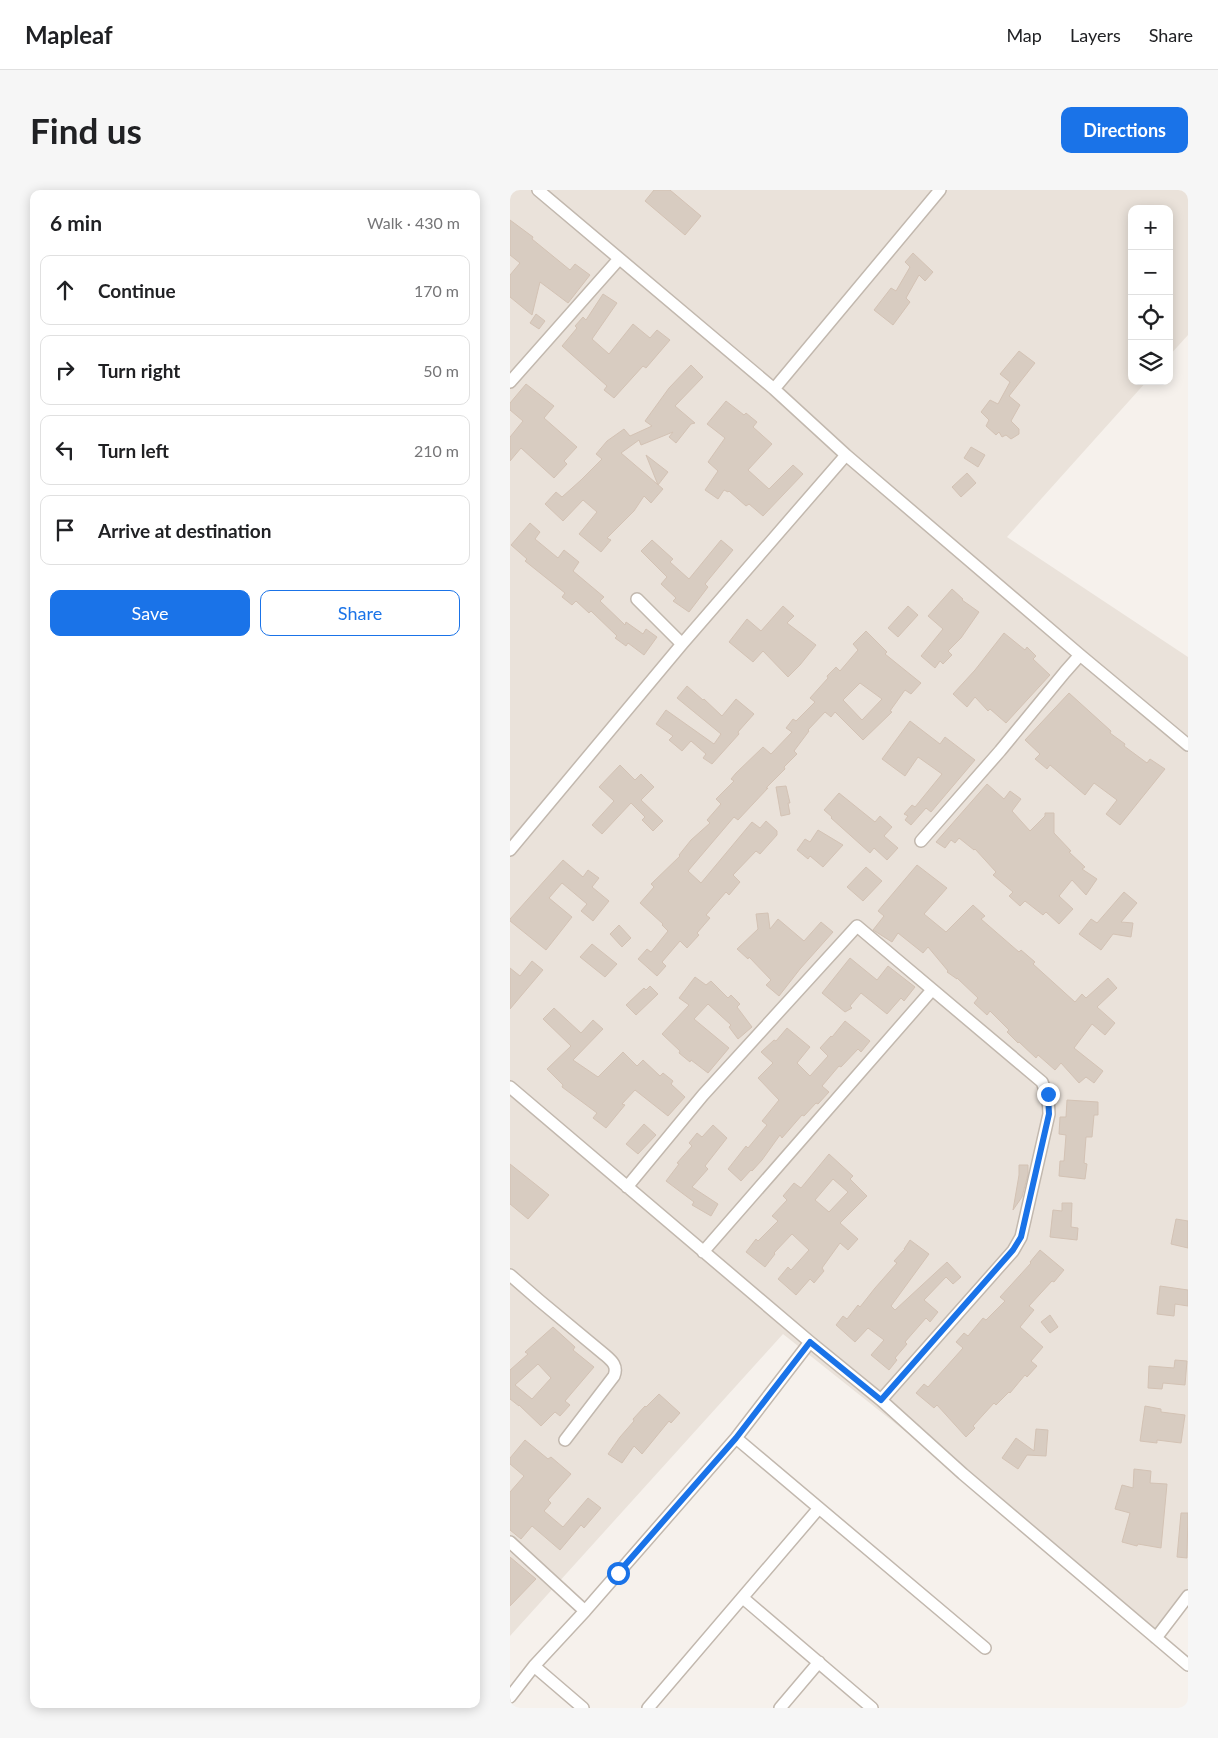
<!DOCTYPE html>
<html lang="en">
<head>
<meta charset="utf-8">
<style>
  body { margin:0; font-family:Lato,sans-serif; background:#f6f6f6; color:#202124 }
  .controls { position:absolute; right:15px; top:15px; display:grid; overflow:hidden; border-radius:10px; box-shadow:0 2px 12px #0003 }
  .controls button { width:45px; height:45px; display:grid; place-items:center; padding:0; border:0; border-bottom:1px solid #e0e0e0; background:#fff; color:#202124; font:25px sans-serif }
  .stop { position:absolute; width:15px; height:15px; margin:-11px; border:4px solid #1a73e8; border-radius:50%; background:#fff }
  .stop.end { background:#1a73e8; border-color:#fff; box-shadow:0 1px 5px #0008 }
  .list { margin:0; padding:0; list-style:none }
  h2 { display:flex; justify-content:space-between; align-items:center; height:65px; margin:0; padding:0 20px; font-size:21px }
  h2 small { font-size:16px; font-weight:400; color:#757577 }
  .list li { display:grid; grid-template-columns:32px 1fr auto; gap:15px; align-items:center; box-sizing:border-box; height:70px; margin:0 10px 10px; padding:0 10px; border:1px solid #e0e0e0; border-radius:10px }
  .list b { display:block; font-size:19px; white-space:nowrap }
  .list em { font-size:16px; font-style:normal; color:#757577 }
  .actions { display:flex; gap:10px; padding:15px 20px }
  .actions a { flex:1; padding:11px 0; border:1px solid #1a73e8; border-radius:10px; text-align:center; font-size:18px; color:#1a73e8 }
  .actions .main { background:#1a73e8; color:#fff }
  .icon { flex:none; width:28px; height:28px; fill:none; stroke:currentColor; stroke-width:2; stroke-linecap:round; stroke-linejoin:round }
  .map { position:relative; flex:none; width:678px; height:1518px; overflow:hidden; border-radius:10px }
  header { display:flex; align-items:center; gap:30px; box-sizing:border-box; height:70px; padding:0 25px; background:#fff; border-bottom:1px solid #e0e0e0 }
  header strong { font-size:24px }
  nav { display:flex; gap:28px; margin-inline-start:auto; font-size:18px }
  .intro { display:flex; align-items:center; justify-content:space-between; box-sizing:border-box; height:120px; padding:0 30px }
  h1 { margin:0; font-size:35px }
  .button { padding:12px 22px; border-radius:10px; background:#1a73e8; color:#fff; font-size:18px; font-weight:700 }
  main { display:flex; gap:30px; padding:0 30px }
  aside { flex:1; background:#fff; border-radius:10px; box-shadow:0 2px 12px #0003 }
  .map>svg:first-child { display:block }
  .residential { fill:#eae2da }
  .building { fill:#d8ccc1; stroke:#d3c2b4; fill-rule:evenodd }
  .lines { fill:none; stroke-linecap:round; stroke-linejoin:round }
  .minor-casing { stroke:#c2b8ae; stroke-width:14 }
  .minor { stroke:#fff; stroke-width:11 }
  .route { stroke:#1a73e8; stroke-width:6 }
</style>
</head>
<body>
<header>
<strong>Mapleaf</strong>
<nav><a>Map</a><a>Layers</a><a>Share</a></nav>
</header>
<div class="intro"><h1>Find us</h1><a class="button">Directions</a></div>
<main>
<aside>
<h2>6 min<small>Walk · 430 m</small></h2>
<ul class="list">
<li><svg class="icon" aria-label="ahead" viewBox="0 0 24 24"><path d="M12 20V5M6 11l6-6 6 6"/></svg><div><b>Continue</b></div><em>170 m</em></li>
<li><svg class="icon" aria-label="right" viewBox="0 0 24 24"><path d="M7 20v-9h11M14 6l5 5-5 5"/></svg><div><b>Turn right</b></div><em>50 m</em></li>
<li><svg class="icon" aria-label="left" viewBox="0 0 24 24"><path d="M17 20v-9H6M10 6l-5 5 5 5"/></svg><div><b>Turn left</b></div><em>210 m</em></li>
<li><svg class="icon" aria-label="arrive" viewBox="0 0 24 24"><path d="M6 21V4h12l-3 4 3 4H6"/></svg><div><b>Arrive at destination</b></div></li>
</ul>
<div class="actions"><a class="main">Save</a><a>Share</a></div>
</aside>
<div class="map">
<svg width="678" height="1518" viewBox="0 0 678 1518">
  <rect width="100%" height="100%" fill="#f6f1ec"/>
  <path class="residential" d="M 0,0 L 678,0 L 678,145 L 659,166 L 659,19 L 622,19 L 622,191 L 637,191 L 497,347 L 678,467 L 678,1415 L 650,1444 L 273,1144 L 0,1446 Z"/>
  <path class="building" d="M 144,0 L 160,0 L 191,26 L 175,45 L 135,11 Z
    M 0,30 L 23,47 L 22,49 L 60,80 L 65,74 L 80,85 L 58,113 L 30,92 L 22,125 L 0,107 L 0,85 L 10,73 L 0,65 Z
    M 403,63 L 423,82 L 415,91 L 409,85 L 396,108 L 400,112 L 383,135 L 364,120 L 381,98 L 386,101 L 400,77 L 395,72 Z
    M 93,104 L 107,113 L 82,149 L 99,164 L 123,134 L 140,148 L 147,140 L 160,150 L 136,178 L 133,176 L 104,208 L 94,200 L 97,196 L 52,156 L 67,138 L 65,136 L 73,127 L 76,130 Z
    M 26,124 L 35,131 L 29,139 L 20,133 Z
    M 509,161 L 525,173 L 499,206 L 510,215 L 501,231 L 509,239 L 509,244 L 501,249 L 496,245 L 492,247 L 489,242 L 486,245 L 476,236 L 479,230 L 471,222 L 480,210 L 488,214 L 500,192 L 490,184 Z
    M 181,175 L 193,187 L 165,216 L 185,233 L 181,234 L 166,253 L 159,247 L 163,242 L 131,255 L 129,250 L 111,263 L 153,299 L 141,313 L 134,306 L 124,321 L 97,348 L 101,350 L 91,362 L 69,344 L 87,322 L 73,310 L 53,331 L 35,314 L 46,302 L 52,307 L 71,290 L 92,269 L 86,264 L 97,251 L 114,239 L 120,246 L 142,236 L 135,231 L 159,198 Z
    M 16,194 L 44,216 L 34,228 L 67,257 L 54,271 L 57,274 L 44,288 L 11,258 L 0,271 L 0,247 L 13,231 L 0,220 L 0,213 Z
    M 216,211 L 234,225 L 236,223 L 247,232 L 243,237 L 262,254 L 238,280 L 259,299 L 283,275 L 293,284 L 253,326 L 239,314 L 236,316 L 219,301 L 218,302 L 214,300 L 208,309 L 195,300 L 208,281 L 198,272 L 215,248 L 197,234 Z
    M 461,257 L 475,265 L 468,277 L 454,268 Z
    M 136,265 L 158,282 L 148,295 Z
    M 457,283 L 466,293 L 451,307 L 442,297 Z
    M 20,333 L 30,342 L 25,349 L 48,368 L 54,360 L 69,372 L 63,381 L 94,407 L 90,411 L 115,435 L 116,432 L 133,444 L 136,439 L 147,447 L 134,465 L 118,453 L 116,456 L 105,448 L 107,446 L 81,421 L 79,423 L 66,411 L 62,415 L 52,407 L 55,403 L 15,371 L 17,369 L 1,355 Z
    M 142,350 L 163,369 L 160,372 L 179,389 L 211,350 L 223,360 L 195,394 L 198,397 L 179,422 L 163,411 L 166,408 L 151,394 L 157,387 L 131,361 Z
    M 442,399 L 453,409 L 452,410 L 469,422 L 451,448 L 438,461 L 442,465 L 433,474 L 430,471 L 425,478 L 411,466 L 433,439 L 418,426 Z
    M 273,416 L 284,426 L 277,433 L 306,455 L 290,475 L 278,487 L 253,461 L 243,472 L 219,452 L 237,429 L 251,441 Z
    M 398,416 L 408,425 L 388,447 L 378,438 Z
    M 356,441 L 377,462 L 375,464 L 411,493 L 401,504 L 395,500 L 380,521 L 382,522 L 353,550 L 325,522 L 321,527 L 315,522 L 298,540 L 299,541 L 284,561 L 287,564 L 274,577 L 275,579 L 256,598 L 258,598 L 228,630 L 224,627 L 178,681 L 191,693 L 242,632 L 250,638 L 256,631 L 267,641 L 267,645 L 250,664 L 246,661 L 223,685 L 230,692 L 219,705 L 216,702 L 196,725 L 200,728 L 187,743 L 189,745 L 177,758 L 170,751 L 152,772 L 156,776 L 147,786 L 128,769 L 137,759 L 141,762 L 158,741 L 152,735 L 153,734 L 130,713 L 144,697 L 141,694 L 170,666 L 169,665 L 181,650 L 200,633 L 197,630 L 211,614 L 206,609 L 224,591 L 221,589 L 226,583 L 253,557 L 261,564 L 282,542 L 276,538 L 283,529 L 286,531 L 305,512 L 300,508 L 318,488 L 317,486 L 326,477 L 330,481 L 348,460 L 343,454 ZM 350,493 L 372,509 L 352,530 L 333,510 Z
    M 494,443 L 515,460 L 517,457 L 526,466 L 523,469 L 540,485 L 496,533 L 480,519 L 478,521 L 465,507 L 457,517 L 443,504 L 465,480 Z
    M 177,496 L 193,510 L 194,509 L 212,526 L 226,509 L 244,524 L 228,542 L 229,544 L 202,574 L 193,568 L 196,564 L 181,551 L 172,561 L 159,550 L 163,546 L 146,534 L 156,520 L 204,554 L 211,544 L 167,508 Z
    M 559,503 L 601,541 L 600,543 L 615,554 L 614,556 L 637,573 L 640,569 L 655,579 L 610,635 L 596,624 L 607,610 L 584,593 L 575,605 L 540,575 L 537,579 L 525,569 L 530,564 L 515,550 Z
    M 400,531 L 430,554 L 435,547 L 465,570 L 421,622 L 416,618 L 401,635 L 395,630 L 398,626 L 394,624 L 402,615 L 405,617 L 432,584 L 408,567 L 395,586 L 372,569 Z
    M 110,575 L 125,590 L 131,584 L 144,597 L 131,610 L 153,631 L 143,641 L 132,630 L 135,627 L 121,613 L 92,644 L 82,635 L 104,611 L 89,597 Z
    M 477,594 L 494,609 L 500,601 L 511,609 L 502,621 L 520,641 L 535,626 L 535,623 L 544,623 L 544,643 L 561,661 L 559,662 L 575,677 L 572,679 L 587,689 L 576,705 L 562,690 L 549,706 L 563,719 L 549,734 L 536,722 L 533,725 L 515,711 L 510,716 L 499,706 L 503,702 L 483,685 L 486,682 L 465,659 L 464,660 L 449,648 L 445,653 L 441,650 L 435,658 L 426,652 Z
    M 276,596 L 280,613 L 278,613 L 280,624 L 271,626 L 266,597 Z
    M 329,603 L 365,632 L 370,626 L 382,637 L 374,646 L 388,658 L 377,670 L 364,658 L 360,663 L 321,628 L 322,627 L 314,620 Z
    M 308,640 L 333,655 L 313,677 L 300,666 L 298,669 L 287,660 L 295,649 L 300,652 Z
    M 53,670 L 73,687 L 78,680 L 89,688 L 82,697 L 99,711 L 83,731 L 71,721 L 77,714 L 52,693 L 39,708 L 62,727 L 36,760 L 0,731 L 0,729 Z
    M 407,675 L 437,698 L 414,724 L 436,742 L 463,715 L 475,726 L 471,729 L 509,762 L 511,760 L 525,772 L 523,774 L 565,812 L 572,804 L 576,808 L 598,788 L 607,798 L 587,817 L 605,833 L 595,845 L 582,834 L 564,858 L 593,881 L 584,893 L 576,887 L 569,893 L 551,873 L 545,880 L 528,865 L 526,868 L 509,852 L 508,853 L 497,842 L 499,840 L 480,821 L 477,825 L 464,813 L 468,808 L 447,788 L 447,789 L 437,782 L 438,781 L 418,757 L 413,763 L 388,743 L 382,752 L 363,740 L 374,726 L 368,721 Z
    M 356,677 L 372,691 L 353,711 L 337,697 Z
    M 614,702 L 627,713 L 611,732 L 623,733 L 621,747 L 603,744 L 591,760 L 569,744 L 581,729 L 587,733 Z
    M 258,723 L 260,739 L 268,729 L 294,751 L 311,732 L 323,742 L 290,779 L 269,806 L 256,795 L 261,790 L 239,767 L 238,769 L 227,759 L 248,739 L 246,724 Z
    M 109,735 L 121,748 L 112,757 L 100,744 Z
    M 82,754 L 107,774 L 95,787 L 70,767 Z
    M 340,768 L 367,790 L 378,776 L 405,797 L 394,811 L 391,808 L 377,824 L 351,803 L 340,816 L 342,818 L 335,822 L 312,803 Z
    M 22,771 L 33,780 L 0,819 L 0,778 L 10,786 Z
    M 185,787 L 196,795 L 201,791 L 218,808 L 221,805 L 230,814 L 227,817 L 242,837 L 228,849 L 219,837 L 221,835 L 198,814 L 184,829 L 219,858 L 198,883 L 181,870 L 180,872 L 169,863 L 170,861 L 152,844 L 179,815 L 169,808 Z
    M 140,796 L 148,804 L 126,825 L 116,815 L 134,798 L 136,800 Z
    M 44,818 L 71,843 L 83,830 L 93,839 L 63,870 L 88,887 L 113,862 L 127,876 L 133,870 L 150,886 L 153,883 L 163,891 L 161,894 L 175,907 L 158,926 L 125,900 L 112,914 L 115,915 L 96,938 L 83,928 L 87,923 L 52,897 L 53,895 L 37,879 L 61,856 L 33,829 Z
    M 335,831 L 360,851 L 351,862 L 348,859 L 331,877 L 329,876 L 312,896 L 319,902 L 308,914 L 306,913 L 294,926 L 292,925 L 272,948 L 270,945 L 252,970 L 242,981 L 241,980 L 231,991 L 218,979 L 236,956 L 238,958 L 257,935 L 252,931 L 269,910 L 248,888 L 263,873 L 251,862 L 264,850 L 266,851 L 277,838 L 300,857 L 287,873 L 300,886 L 318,866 L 310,858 L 321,846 L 322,847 Z
    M 557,910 L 588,912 L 588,925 L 584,925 L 582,947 L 576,947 L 574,973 L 577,974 L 575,989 L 549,986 L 550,971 L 554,971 L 556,945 L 549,944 L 550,927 L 556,927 Z
    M 134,934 L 146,945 L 128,964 L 116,954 Z
    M 203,935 L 217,948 L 195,976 L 198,979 L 182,997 L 208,1014 L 201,1026 L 182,1015 L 184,1012 L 156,991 L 169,974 L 167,973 L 182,956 L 179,953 L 187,943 L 192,947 Z
    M 319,964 L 343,986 L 340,989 L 357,1006 L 330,1033 L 348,1049 L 338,1060 L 330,1053 L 312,1078 L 314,1081 L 304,1093 L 300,1089 L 286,1105 L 268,1089 L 278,1077 L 281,1080 L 299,1060 L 282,1044 L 264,1063 L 265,1064 L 255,1077 L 236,1062 L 246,1049 L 248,1051 L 268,1031 L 262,1026 L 277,1010 L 273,1006 L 284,993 L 291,998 ZM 323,989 L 338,1002 L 319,1022 L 305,1010 Z
    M 0,974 L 39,1005 L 18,1029 L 0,1014 Z
    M 509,975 L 518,975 L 518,984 L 512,1007 L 503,1020 L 509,985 Z
    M 552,1013 L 562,1013 L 561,1037 L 568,1038 L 567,1050 L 540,1047 L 543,1020 L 552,1021 Z
    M 666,1029 L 678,1031 L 678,1058 L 661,1054 Z
    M 400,1050 L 419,1064 L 381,1116 L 385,1120 L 437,1072 L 451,1087 L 443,1094 L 436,1087 L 414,1110 L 428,1122 L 420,1132 L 416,1128 L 395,1152 L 397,1154 L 385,1168 L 387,1170 L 379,1180 L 361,1165 L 374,1150 L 358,1138 L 345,1152 L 326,1135 L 333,1126 L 337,1129 L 348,1115 L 350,1117 L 365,1098 L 387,1073 L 384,1071 L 395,1059 L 394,1059 Z
    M 530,1060 L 554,1080 L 544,1092 L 542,1091 L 519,1116 L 524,1120 L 510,1137 L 533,1157 L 521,1171 L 527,1176 L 517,1187 L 515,1185 L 500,1203 L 499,1202 L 486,1215 L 484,1213 L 463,1236 L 465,1238 L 456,1247 L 427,1215 L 424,1218 L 406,1203 L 414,1194 L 418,1197 L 453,1158 L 446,1152 L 454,1143 L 458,1146 L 473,1128 L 476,1130 L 495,1111 L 490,1107 L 521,1073 L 520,1072 Z
    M 650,1096 L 678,1100 L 678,1116 L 665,1114 L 664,1126 L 647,1124 Z
    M 540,1125 L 548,1137 L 540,1143 L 531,1132 Z
    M 43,1137 L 65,1157 L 63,1160 L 84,1177 L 55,1211 L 60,1215 L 50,1226 L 45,1222 L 31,1236 L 9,1215 L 9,1216 L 0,1209 L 0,1180 L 18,1164 L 15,1162 ZM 28,1174 L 41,1188 L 22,1209 L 5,1195 Z
    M 665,1170 L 677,1171 L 675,1195 L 653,1193 L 652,1199 L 638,1198 L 639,1176 L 664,1178 Z
    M 149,1204 L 170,1223 L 161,1233 L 159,1231 L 132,1264 L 124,1256 L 112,1273 L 98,1264 L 110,1247 L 124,1231 L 123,1229 L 135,1216 L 136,1217 Z
    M 635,1216 L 651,1219 L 651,1222 L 675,1225 L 671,1253 L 647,1250 L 647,1253 L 630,1251 Z
    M 526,1239 L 538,1240 L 536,1266 L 517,1265 L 508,1279 L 492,1268 L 506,1248 L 524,1261 Z
    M 15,1250 L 38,1269 L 41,1267 L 61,1284 L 38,1310 L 41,1313 L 34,1321 L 53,1337 L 78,1308 L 91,1318 L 74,1338 L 71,1335 L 50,1360 L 22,1336 L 11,1349 L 0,1340 L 0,1302 L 14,1286 L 0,1274 L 0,1268 Z
    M 624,1279 L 641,1281 L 640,1293 L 657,1294 L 651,1358 L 628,1354 L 627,1356 L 612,1352 L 620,1323 L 605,1319 L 612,1295 L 623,1298 Z
    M 671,1323 L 678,1323 L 677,1368 L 667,1367 Z
    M 0,1367 L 26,1389 L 0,1416 Z"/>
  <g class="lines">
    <defs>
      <path id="minor" d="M 28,0 L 264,199 L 336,265 L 570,465 L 678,555
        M 0,192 L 109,69
        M 264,199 L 430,0
        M 127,409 L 172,454
        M 411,651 L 490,561 L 555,482 L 570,465
        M 0,660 L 172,454 L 336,265
        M 0,897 L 300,1152 L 371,1210 L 453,1284 L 678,1475
        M 117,997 L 193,905 L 347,736 L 532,892 C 537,903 539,912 539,924 L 511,1047 L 503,1061 L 371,1210
        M 193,1062 L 422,800
        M 0,1085 L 30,1111 L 95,1165 C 102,1171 108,1176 104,1186 L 55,1250
        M 226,1248 L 475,1458
        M 0,1352 L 75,1421
        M 233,1408 L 362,1518
        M 646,1448 L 678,1406
        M 24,1476 L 73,1518
        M 0,1507 L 24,1476 L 75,1421 L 226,1248 L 300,1152
        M 138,1518 L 309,1318
        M 270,1518 L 309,1472"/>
    </defs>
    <use href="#minor" class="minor-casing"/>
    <use href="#minor" class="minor"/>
  </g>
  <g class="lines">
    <path class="route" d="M 108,1383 L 226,1248 L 300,1152 L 371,1210 L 503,1060 L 511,1047 L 539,924 L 538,904"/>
  </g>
</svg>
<div class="controls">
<button>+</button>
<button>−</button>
<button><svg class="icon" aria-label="locate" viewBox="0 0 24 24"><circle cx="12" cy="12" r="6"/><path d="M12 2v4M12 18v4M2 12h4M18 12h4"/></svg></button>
<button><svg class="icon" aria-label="layers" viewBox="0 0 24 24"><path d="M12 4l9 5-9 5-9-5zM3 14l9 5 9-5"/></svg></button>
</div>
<div class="stop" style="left:108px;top:1383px"></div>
<div class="stop end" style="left:538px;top:904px"></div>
</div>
</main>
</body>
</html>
